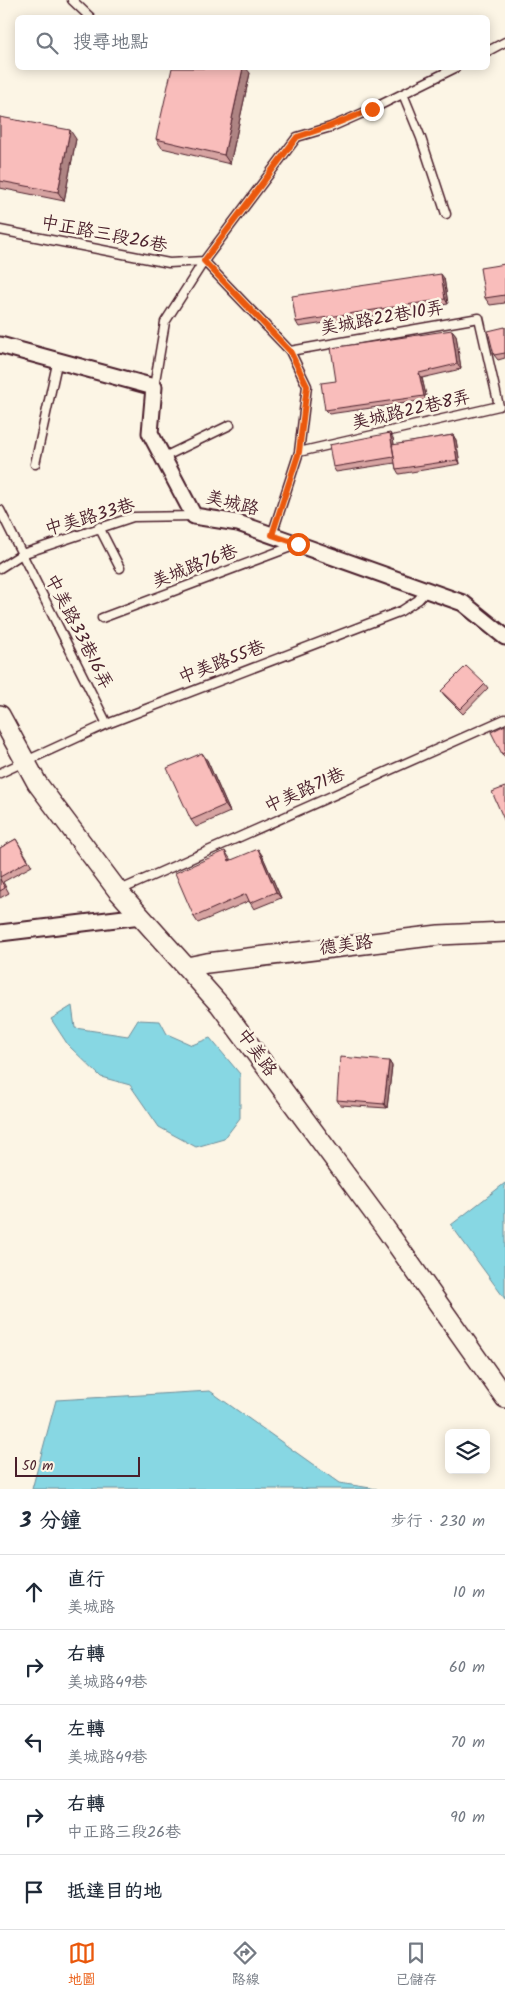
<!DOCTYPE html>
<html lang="zh-TW">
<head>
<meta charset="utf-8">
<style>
  body { margin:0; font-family:Kalam,"LXGW WenKai TC",sans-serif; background:#f6f6f7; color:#1f2937 }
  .controls { position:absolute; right:15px; bottom:15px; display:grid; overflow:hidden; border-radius:8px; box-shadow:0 2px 12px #0003 }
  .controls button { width:45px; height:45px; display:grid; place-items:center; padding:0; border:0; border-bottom:1px solid #e0e1e3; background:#fff; color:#1f2937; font:25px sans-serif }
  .scale { position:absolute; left:15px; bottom:12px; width:125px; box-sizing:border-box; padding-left:5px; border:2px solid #4a1f2b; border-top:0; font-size:14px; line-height:18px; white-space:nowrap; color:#4a1f2b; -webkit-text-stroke:4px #fcf5e5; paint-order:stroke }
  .stop { position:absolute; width:15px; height:15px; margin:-11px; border:4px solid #ea580c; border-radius:50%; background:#fff }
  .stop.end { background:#ea580c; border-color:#fff; box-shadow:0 1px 5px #0008 }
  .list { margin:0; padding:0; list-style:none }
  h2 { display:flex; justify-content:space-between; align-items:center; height:65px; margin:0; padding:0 20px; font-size:21px }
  h2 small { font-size:16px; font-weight:400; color:#747a83 }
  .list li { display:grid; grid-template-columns:32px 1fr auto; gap:15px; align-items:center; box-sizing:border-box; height:75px; padding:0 20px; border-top:1px solid #e0e1e3 }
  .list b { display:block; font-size:19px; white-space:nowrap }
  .list p { margin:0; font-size:16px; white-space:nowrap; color:#747a83 }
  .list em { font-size:16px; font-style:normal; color:#747a83 }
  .icon { flex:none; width:28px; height:28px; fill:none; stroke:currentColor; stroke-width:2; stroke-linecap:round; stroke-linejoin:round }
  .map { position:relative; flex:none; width:505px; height:1489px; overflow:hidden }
  .search { position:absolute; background:#fff; box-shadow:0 2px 12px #0003; left:15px; right:15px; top:15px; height:55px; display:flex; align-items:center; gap:12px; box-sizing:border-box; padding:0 18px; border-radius:8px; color:#747a83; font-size:19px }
  .sheet { height:440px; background:#fff }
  nav { display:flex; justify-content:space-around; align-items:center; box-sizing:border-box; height:70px; border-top:1px solid #e0e1e3; background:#fff; font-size:14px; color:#747a83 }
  nav a { display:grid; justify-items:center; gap:2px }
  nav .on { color:#ea580c }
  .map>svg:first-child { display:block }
  .water { fill:#87d7e3; stroke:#6f8d99 }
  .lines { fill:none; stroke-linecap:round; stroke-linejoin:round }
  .service-casing { stroke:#4a1f2b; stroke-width:11 }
  .minor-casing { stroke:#4a1f2b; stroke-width:19 }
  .tertiary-casing { stroke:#4a1f2b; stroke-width:22 }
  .service { stroke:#fcf5e5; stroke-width:8 }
  .minor { stroke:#fcf5e5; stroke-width:15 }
  .tertiary { stroke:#fcf5e5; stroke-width:19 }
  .wall { fill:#d6a3a1; stroke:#4a1f2b }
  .shaded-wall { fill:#ae8483; stroke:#4a1f2b }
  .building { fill:#f9bdbb; stroke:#4a1f2b }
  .route { stroke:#ea580c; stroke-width:6 }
  .labels { text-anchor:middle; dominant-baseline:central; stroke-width:5; stroke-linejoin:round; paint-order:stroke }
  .street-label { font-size:18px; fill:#4a1f2b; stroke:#fcf5e5 }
</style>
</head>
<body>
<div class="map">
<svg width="505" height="1489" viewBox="0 0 505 1489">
  <rect width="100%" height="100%" fill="#fcf5e5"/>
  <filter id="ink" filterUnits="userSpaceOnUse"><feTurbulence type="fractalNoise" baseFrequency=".02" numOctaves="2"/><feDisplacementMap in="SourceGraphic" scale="10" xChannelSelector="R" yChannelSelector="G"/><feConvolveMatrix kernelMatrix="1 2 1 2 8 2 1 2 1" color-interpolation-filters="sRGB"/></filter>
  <g filter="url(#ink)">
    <path class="water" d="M 72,1006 L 75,1028 L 128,1036 L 138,1020 L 160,1021 L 167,1034 L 192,1045 L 210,1038 L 240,1074 L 240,1118 L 224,1139 L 196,1147 L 159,1127 L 130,1085 L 101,1077 L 68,1045 L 51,1019 Z
      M 505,1183 L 505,1299 L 451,1225 Z
      M 210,1391 L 339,1483 L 377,1489 L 32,1489 L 56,1400 Z"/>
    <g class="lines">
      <defs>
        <path id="service" d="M 72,0 L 91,18
          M 488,51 L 505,42
          M 403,94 L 421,138 L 446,214
          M 0,230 L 169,263 L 204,261
          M 204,261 L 290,351 L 307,386 L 299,452 L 272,535
          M 290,351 L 479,318 L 499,406 L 299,452
          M 154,387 L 165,322 L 204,261 L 297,137 L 331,127 L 372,109 L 455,68
          M 164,457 L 230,425
          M 35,464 L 58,359
          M 0,510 L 107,724
          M 99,527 L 120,568
          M 0,568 L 22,554 L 133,517 L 194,516
          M 102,618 L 296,545
          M 0,773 L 107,724 L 401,611 L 418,600 L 427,590
          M 118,891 L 505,719"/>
        <path id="minor" d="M 0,345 L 154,387 L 150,433 L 194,516 L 238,523 L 463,603 L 505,637
          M 0,933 L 141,916"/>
        <path id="tertiary" d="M 0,715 L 37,783 L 118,891 L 220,1005 L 385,1228 L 505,1398
          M 187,967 L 207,963 L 439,935 L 505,932"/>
      </defs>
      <use href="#service" class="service-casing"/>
      <use href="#minor" class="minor-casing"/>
      <use href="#tertiary" class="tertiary-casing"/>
      <use href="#service" class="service"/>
      <use href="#minor" class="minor"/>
      <use href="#tertiary" class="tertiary"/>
    </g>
    <path class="wall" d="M 250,73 L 230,164 L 162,148 L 156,139 Z
      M 0,117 L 76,139 L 64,201 L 0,188 Z
      M 505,264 L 505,303 L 490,305 L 485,298 Z
      M 444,278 L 448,304 L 299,327 L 296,322 Z
      M 505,327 L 505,358 L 498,360 L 494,355 Z
      M 452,330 L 456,335 L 461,369 L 422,378 L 427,400 L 329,414 L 325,410 Z
      M 453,435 L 456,440 L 460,464 L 399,474 L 396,469 L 395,463 L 336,472 L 333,467 L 393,438 L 394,445 Z
      M 485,684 L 488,688 L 463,714 L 445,696 L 441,691 Z
      M 505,725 L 505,758 L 502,754 Z
      M 207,760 L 230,812 L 196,827 L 191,820 Z
      M 16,839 L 32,866 L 3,882 L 9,893 L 0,898 L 0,848 Z
      M 225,851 L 231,860 L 262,855 L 281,898 L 254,909 L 249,901 L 198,923 L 194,917 Z
      M 389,1061 L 392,1066 L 387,1108 L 340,1105 L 337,1100 Z"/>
    <path class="shaded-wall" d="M 243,68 L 246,68 L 250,73 L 230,164 L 224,155 Z
      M 70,130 L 76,139 L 64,201 L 58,192 Z
      M 441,274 L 444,278 L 448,304 L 445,299 Z
      M 452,330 L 456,335 L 461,369 L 457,364 Z
      M 419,373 L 422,378 L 427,400 L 424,396 Z
      M 390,433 L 393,438 L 397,462 L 394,457 Z
      M 453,435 L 456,440 L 460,464 L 457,460 Z
      M 202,753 L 207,760 L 230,812 L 225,805 Z
      M 258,849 L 262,855 L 281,898 L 276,892 Z
      M 389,1061 L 392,1066 L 387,1108 L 384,1104 Z"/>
    <path class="building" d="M 172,68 L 243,68 L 224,155 L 156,139 Z
      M 0,117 L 70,130 L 58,192 L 0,181 Z
      M 505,264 L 505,295 L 485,298 L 480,268 Z
      M 441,274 L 445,299 L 296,322 L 292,296 Z
      M 505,327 L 505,353 L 494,355 L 488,331 Z
      M 452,330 L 457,364 L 419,373 L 424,396 L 325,410 L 321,383 L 336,381 L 331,348 Z
      M 390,433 L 394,457 L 333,467 L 329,445 Z
      M 453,435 L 457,460 L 396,469 L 392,445 Z
      M 466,666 L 485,684 L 460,709 L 441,691 Z
      M 505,725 L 505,752 L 502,754 L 491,732 Z
      M 202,753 L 225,805 L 191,820 L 167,768 Z
      M 505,787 L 505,822 L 492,792 Z
      M 16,839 L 28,861 L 0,877 L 0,848 Z
      M 258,849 L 276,892 L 250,903 L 246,894 L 194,917 L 175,873 L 225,851 L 229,861 Z
      M 0,879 L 5,888 L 0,891 Z
      M 340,1057 L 389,1061 L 384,1104 L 337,1100 Z"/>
  </g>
  <g class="lines" filter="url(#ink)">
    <path class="route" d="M 298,544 L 272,535 L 299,452 L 307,386 L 290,351 L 204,261 L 297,137 L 330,126 L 372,109"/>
  </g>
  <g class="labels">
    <g class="street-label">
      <text transform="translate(104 235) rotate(11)">中正路三段26巷</text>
      <text transform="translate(382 319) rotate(-10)">美城路22巷10弄</text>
      <text transform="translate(411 411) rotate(-13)">美城路22巷8弄</text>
      <text transform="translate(232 504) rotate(14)">美城路</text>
      <text transform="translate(90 518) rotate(-16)">中美路33巷</text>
      <text transform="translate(195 567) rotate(-21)">美城路76巷</text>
      <text transform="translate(78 632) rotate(63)">中美路33巷16弄</text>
      <text transform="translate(222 663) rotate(-21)">中美路55巷</text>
      <text transform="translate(305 791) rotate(-24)">中美路71巷</text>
      <text transform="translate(346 946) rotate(-7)">德美路</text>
      <text transform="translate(256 1053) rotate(54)">中美路</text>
    </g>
  </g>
</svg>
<div class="controls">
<button><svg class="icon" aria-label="layers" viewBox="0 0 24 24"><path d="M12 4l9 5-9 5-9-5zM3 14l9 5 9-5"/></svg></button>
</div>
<div class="scale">50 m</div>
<div class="stop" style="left:298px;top:544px"></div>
<div class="stop end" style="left:372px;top:109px"></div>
<div class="search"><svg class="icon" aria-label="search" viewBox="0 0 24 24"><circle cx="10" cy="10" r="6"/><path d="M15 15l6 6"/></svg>搜尋地點</div>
</div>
<section class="sheet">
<h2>3 分鐘<small>步行 · 230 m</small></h2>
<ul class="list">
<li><svg class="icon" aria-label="ahead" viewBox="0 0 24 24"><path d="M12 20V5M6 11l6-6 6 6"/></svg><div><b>直行</b><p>美城路</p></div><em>10 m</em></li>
<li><svg class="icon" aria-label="right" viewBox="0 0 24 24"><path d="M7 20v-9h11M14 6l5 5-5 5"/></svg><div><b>右轉</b><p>美城路49巷</p></div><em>60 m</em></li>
<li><svg class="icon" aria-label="left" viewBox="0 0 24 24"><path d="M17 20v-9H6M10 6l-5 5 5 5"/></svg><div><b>左轉</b><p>美城路49巷</p></div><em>70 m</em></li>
<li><svg class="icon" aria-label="right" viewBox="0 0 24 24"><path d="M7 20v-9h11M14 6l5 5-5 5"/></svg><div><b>右轉</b><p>中正路三段26巷</p></div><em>90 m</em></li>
<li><svg class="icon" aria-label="arrive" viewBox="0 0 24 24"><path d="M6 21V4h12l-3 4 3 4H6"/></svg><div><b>抵達目的地</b></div></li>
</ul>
</section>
<nav>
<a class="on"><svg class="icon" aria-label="map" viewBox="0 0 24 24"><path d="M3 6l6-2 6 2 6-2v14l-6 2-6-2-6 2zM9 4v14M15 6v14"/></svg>地圖</a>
<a><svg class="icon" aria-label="directions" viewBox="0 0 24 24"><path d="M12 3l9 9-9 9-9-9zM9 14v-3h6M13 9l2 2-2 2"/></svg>路線</a>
<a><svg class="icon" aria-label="saved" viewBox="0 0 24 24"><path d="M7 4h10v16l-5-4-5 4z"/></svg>已儲存</a>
</nav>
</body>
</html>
